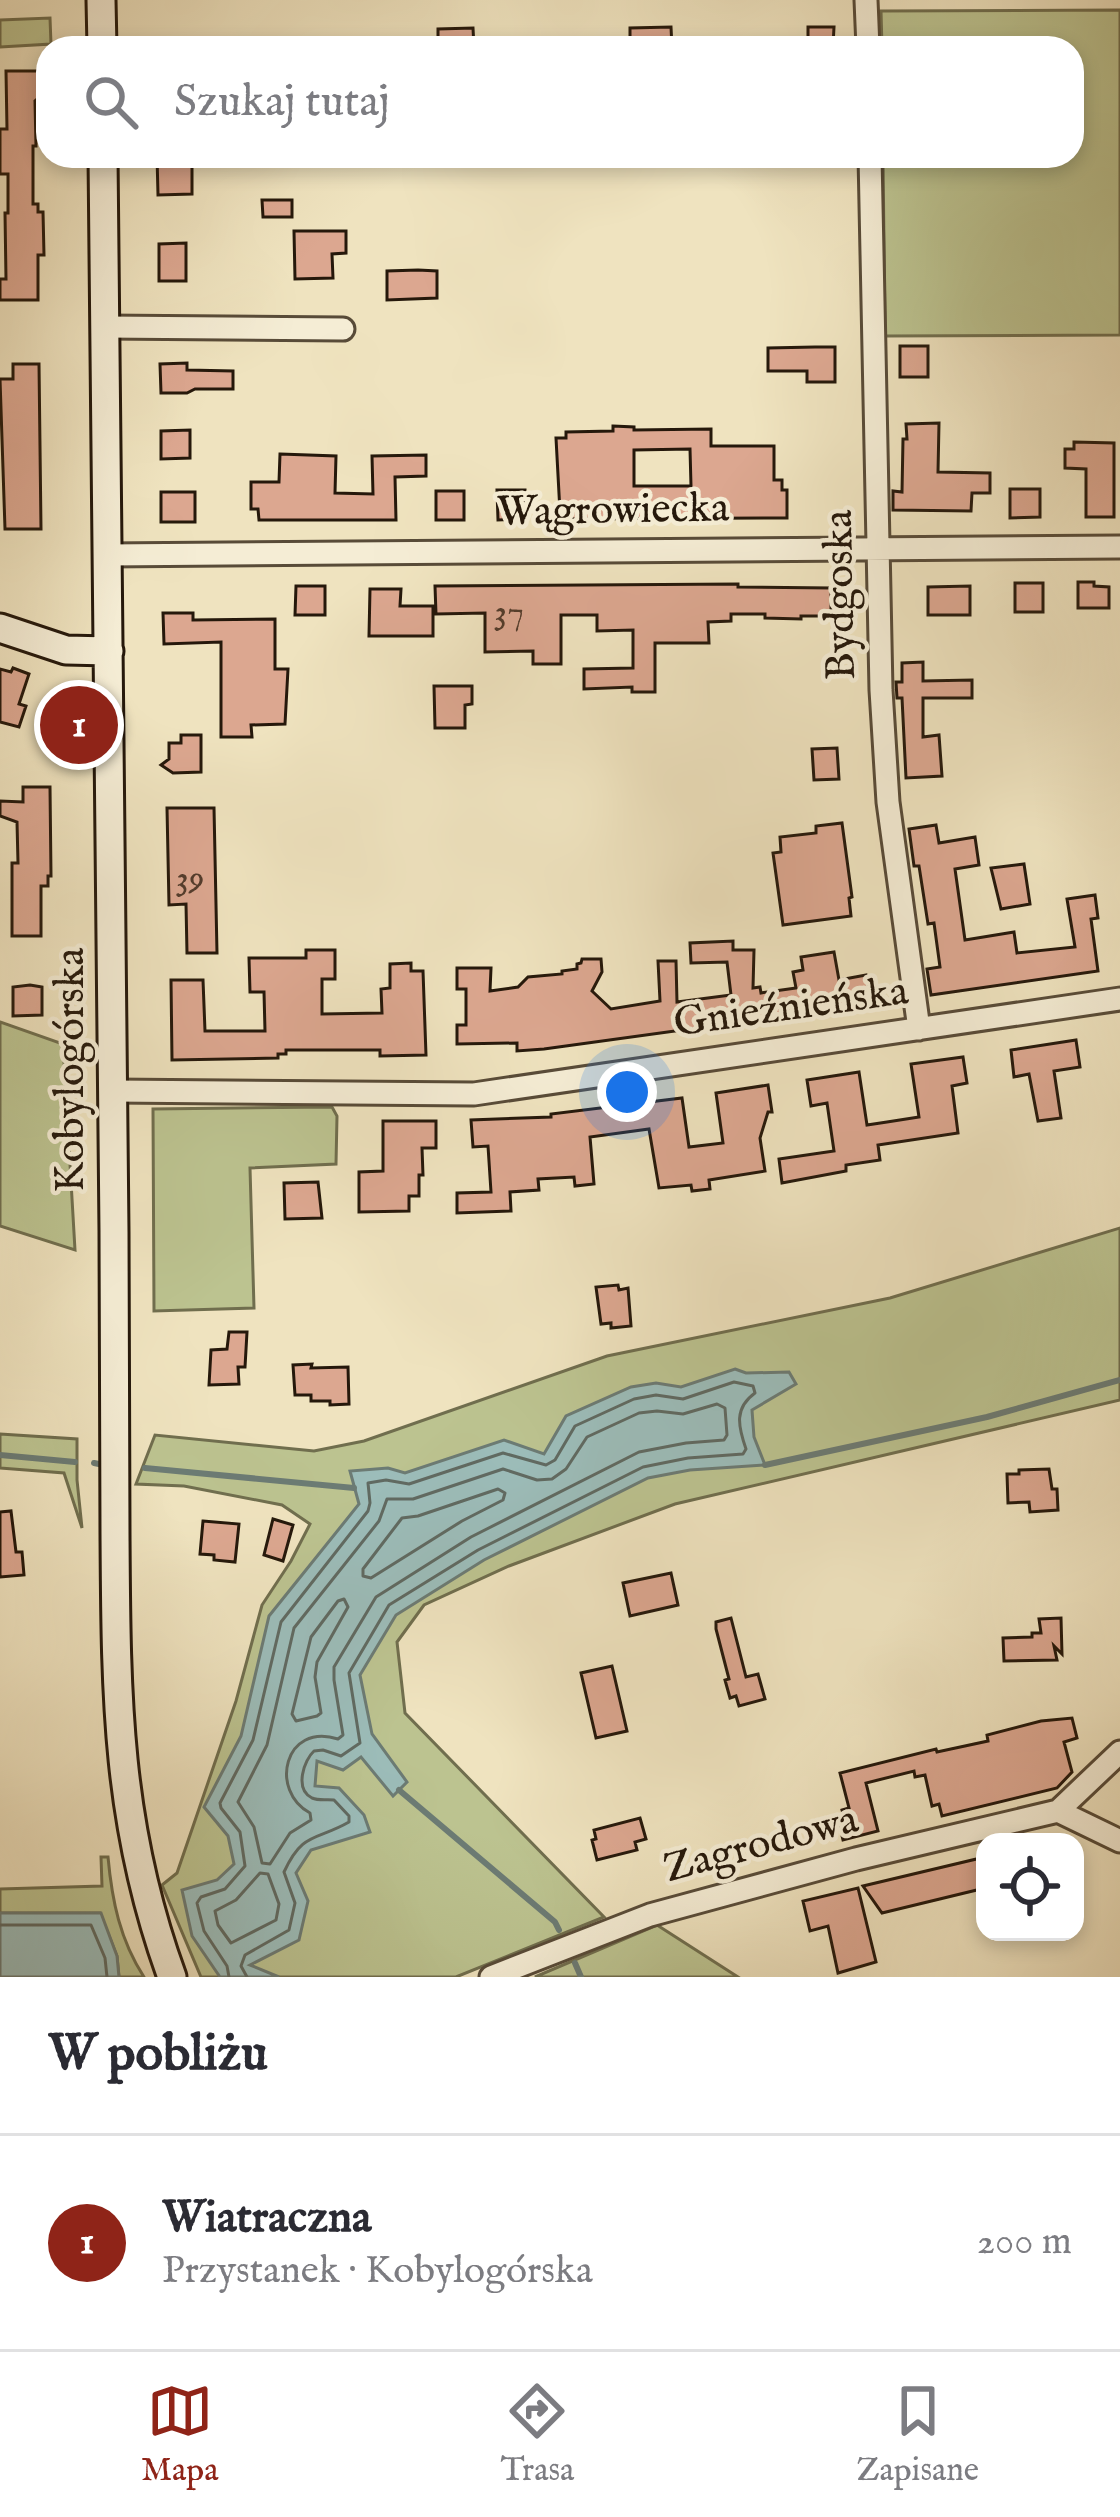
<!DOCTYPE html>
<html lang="pl">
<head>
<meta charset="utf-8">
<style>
  body { margin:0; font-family:"IM FELL English",serif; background:#f7f7f7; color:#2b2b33 }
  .controls { position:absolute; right:36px; bottom:36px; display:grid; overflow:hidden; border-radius:24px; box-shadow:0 6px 18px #0003 }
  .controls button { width:108px; height:108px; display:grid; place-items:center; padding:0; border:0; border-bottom:3px solid #e1e1e2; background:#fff; color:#2b2b33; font:60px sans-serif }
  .you { position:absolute; left:627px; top:1092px; width:42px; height:42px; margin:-30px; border:9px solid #fff; border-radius:50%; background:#1a73e8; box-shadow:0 0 0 18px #1a73e833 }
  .badge { display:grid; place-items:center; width:78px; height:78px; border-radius:50%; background:#8f2418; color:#fff; font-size:39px; font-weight:700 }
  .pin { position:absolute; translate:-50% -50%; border:6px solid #fff; box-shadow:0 3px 12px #0006 }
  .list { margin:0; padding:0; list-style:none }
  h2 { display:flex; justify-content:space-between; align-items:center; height:156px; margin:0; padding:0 48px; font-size:51px }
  h2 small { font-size:39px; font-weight:400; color:#7c7c81 }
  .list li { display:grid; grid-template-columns:78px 1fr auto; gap:36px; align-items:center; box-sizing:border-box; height:216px; padding:0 48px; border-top:3px solid #e1e1e2 }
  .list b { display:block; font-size:45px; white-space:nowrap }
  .list p { margin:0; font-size:39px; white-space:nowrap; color:#7c7c81 }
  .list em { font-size:39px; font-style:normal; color:#7c7c81 }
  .icon { flex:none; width:66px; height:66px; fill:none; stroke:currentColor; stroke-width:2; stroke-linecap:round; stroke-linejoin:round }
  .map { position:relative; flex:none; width:1120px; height:1977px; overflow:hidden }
  .search { position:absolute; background:#fff; box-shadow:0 6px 18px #0003; left:36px; right:36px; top:36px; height:132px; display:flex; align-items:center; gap:30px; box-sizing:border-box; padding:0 42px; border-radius:36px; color:#7c7c81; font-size:45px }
  .sheet { height:372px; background:#fff }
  nav { display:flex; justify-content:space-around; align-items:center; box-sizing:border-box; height:168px; border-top:3px solid #e1e1e2; background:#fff; font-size:33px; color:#7c7c81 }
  nav a { display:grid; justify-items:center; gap:6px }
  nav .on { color:#8f2418 }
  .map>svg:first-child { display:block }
  .green { fill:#bcc390; stroke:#706e4e; stroke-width:3 }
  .water { fill:#9cbdba; stroke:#6c7b74; stroke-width:3 }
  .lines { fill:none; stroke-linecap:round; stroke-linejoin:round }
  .shore { stroke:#606a62; stroke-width:3 }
  .stream { stroke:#6c7b74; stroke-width:6 }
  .building { fill:#dca790; stroke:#25180b; stroke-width:3; fill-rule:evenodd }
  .street-casing { stroke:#584b38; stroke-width:27 }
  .secondary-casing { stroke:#25180b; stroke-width:33 }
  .street { stroke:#f5edd5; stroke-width:21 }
  .secondary { stroke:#f5edd5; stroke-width:27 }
  .labels { text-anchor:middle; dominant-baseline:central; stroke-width:9; stroke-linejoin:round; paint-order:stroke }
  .number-label { font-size:36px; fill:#533c2c }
  .street-label { font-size:42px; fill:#25180b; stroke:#f5edd5 }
</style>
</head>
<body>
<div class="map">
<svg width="1120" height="1977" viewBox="0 0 1120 1977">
  <rect width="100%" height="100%" fill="#efe3bf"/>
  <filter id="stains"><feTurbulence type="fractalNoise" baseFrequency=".00167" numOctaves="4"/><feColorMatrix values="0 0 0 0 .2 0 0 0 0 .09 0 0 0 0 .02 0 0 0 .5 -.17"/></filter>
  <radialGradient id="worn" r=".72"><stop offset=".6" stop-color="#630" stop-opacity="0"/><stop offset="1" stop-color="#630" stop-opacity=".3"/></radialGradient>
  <path class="green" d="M 1120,10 L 1120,335 L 885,336 L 883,156 L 1072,156 L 1072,48 L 882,48 L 881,11 Z
    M 50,18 L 51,44 L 0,47 L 0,20 Z
    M 0,1022 L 63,1044 L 75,1250 L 0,1226 Z
    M 332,1107 L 337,1116 L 336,1164 L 250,1168 L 254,1308 L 154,1311 L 153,1109 Z
    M 1120,1228 L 1120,1400 L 675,1504 L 509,1566 L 424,1605 L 397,1642 L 405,1713 L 604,1917 L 456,1977 L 201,1977 L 162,1885 L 177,1873 L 236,1701 L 262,1605 L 291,1561 L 310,1524 L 282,1505 L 184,1486 L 136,1484 L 155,1435 L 314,1451 L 364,1441 L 607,1356 L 890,1298 Z
    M 0,1434 L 77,1439 L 77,1480 L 82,1528 L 64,1473 L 0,1468 Z
    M 101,1857 L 108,1857 C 112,1901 120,1940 144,1977 L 119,1977 L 117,1956 L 100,1913 L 0,1913 L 0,1889 L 102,1886 Z
    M 657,1925 L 738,1977 L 535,1977 Z"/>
  <path class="water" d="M 735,1369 L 746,1373 L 789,1372 L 796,1384 L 752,1410 L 754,1437 L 765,1465 L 690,1470 L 648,1478 L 484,1560 L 396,1615 L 360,1675 L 372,1734 L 407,1782 L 393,1796 L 361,1757 L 343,1770 L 317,1761 L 315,1786 L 339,1788 L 364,1815 L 370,1832 L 311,1850 L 296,1873 L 308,1901 L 299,1940 L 250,1965 L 279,1977 L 220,1977 L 192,1936 L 182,1890 L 217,1880 L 234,1864 L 228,1836 L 204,1807 L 241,1736 L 269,1616 L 359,1504 L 350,1471 L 388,1468 L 405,1473 L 504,1440 L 544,1454 L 566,1416 L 631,1387 L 656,1383 L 681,1387 Z
    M 0,1913 L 101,1913 L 117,1956 L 119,1977 L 0,1977 Z"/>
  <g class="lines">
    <path class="shore" d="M 717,1404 L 725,1408 L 727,1435 L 724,1440 L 686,1443 L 639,1452 L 471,1537 L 376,1597 L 334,1667 L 334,1680 L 343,1735 L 338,1739 C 284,1722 269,1791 310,1813 L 311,1820 L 290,1833 L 270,1864 L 262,1863 L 254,1827 L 238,1802 L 267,1745 L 294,1628 L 379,1521 L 387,1499 L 413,1499 L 503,1469 L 537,1480 L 552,1479 L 566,1469 L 587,1437 L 639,1413 L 657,1411 L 683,1414 Z
      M 498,1489 L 505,1493 L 503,1500 L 462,1521 L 371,1578 L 363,1576 L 363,1569 L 402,1518 L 418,1516 Z
      M 344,1599 L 348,1607 L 317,1662 L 315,1677 L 321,1713 L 317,1716 L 296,1721 L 292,1714 L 311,1637 L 338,1601 Z
      M 260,1873 L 268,1874 L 279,1904 L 276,1920 L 231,1943 L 218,1925 L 215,1911 L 236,1900 Z
      M 0,1925 L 91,1925 L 105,1958 L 107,1977
      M 229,1977 L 227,1966 L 204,1931 L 197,1903 L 201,1897 L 225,1889 L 245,1866 L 240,1832 L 221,1808 L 220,1803 L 253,1740 L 281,1622 L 368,1511 L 370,1503 L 368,1483 L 386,1480 L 409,1484 L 503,1453 L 546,1465 L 555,1460 L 575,1426 L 634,1399 L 656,1395 L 683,1399 L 734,1382 L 753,1386 L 755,1393 C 734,1408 738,1426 746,1449 L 743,1454 L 688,1458 L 643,1467 L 478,1550 L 389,1605 L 349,1673 L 360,1743 L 341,1756 L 323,1750 L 314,1751 C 304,1760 294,1789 312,1798 C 319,1801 327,1799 334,1800 L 349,1816 L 349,1822 C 316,1841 303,1831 284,1872 L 295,1903 L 289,1930 L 245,1955 L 241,1966 L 247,1977"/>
    <path class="stream" d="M 0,1455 L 75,1462
      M 94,1463 L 99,1464
      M 765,1465 L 987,1417 L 1120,1380
      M 145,1468 L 354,1488
      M 399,1790 L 555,1922 L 559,1930
      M 575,1963 L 581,1977"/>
  </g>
  <path class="building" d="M 671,27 L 672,48 L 630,48 L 630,28 Z
    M 808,27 L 834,27 L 833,46 L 808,48 Z
    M 473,28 L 474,48 L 438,48 L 438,29 Z
    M 6,71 L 38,71 L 38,84 L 43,89 L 42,95 L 35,101 L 36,146 L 33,146 L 33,204 L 38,204 L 38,212 L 43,212 L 44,255 L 38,255 L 38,300 L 0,300 L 0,279 L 6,279 L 5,213 L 8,213 L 8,174 L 0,174 L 0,129 L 7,129 Z
    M 157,156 L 192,156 L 192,194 L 158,195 Z
    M 262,200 L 292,200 L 292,217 L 263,217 Z
    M 294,231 L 346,231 L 346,253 L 332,254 L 333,278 L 295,279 Z
    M 186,243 L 186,281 L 159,281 L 159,244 Z
    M 418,270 L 437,271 L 437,298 L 387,300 L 387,271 Z
    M 900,346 L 928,346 L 928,377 L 900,377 Z
    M 815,347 L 835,347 L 835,382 L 807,382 L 807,371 L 768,371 L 768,348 Z
    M 187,363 L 187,370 L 233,371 L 233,389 L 195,389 L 187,393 L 161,393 L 160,364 Z
    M 13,364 L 39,364 L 41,529 L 5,529 L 0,379 L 13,379 Z
    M 939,423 L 938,472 L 990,473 L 990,493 L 972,493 L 971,511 L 893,510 L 893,491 L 902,492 L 903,439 L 907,439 L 906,424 Z
    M 613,426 L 634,427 L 634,430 L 711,429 L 711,446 L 774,446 L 774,480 L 782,480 L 782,490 L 787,490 L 787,518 L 570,519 L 570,512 L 560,512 L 556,438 L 566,438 L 566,432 L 613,431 ZM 690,449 L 691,486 L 634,486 L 634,450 Z
    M 190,430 L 190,458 L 161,459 L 161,431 Z
    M 1074,442 L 1114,443 L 1114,517 L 1086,517 L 1086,469 L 1065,468 L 1065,449 L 1074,449 Z
    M 280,454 L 336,456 L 335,493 L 373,494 L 372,456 L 426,455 L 426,476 L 395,477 L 396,520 L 259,520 L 258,509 L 251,509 L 251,482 L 279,482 Z
    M 1010,489 L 1040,489 L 1040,517 L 1010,518 Z
    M 497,490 L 525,490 L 525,519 L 498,520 Z
    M 436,491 L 464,491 L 464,520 L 436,520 Z
    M 161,492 L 195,492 L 195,522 L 161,522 Z
    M 1078,582 L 1094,582 L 1094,586 L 1109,587 L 1109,608 L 1078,608 Z
    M 1015,583 L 1043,583 L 1043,612 L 1015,612 Z
    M 738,584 L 738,587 L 831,588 L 831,616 L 801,616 L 801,619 L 765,618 L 765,614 L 731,614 L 731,621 L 708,622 L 709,643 L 655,643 L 655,692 L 632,692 L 632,687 L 584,689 L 584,669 L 633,668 L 633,630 L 597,631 L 597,615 L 561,615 L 561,664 L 533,664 L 533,651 L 485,652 L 485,613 L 436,614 L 435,586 Z
    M 296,586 L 325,586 L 325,615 L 295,615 Z
    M 970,586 L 970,615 L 928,615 L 928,587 Z
    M 370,589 L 401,589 L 400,606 L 433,606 L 433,636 L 369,636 Z
    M 163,613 L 193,613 L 193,620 L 275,619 L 275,669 L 288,669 L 285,724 L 251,725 L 252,737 L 221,737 L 221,642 L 164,644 Z
    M 923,662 L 923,681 L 972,680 L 972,698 L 923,698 L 923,737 L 939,735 L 942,776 L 906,778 L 902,698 L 897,698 L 896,682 L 902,682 L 902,663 Z
    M 13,668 L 29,674 L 19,704 L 26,706 L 19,727 L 0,722 L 0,669 L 11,672 Z
    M 434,686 L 472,686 L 472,704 L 465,705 L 465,728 L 435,728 Z
    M 181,735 L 201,735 L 201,772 L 173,773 L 161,765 L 169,759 L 169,743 L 181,743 Z
    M 837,748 L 839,779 L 814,780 L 812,749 Z
    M 23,787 L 50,787 L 51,876 L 48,876 L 48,886 L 41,886 L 41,936 L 12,936 L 12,863 L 18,863 L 17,822 L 0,816 L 0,801 L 23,802 Z
    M 167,808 L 214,808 L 217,953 L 187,953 L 186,904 L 169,905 Z
    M 842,823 L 852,897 L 849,898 L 851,916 L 783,925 L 773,853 L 781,852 L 780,837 L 816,833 L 816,826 Z
    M 936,825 L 939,843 L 975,837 L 979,865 L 955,869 L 965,940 L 1014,932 L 1017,953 L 1075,947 L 1067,899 L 1095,895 L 1098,918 L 1091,919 L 1098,971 L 931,995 L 927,969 L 940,967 L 934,923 L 928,924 L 919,866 L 914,866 L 909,829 Z
    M 1024,864 L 1030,904 L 1001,909 L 991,868 Z
    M 733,941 L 733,950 L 754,950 L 753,988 L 760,987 L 761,993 L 796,988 L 793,972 L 803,970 L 801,957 L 834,952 L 839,980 L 866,975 L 871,1004 L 544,1049 L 517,1051 L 517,1043 L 457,1044 L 457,1025 L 466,1025 L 466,989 L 457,989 L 457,968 L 491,968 L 490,991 L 518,987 L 528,977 L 562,974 L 562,971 L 577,969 L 577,964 L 581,963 L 582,959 L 601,959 L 602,972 L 592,991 L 611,1009 L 660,1001 L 658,961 L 676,961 L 677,1002 L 731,995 L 727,962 L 691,963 L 690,943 Z
    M 306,950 L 335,950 L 335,979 L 322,979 L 322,1014 L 382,1013 L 381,989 L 390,988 L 390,964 L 411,963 L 411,971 L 423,971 L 426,1055 L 380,1056 L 380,1050 L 286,1050 L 286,1054 L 278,1054 L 278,1058 L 172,1060 L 171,980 L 203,980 L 205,1031 L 265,1031 L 264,992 L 250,992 L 249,958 L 306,958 Z
    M 30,985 L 42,987 L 42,1015 L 13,1016 L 13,987 Z
    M 1076,1040 L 1080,1067 L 1054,1071 L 1061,1118 L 1038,1121 L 1029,1074 L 1014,1077 L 1011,1050 Z
    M 963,1057 L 967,1083 L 952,1086 L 958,1133 L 878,1145 L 880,1160 L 846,1165 L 846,1171 L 782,1183 L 779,1159 L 834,1151 L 827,1103 L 811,1106 L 807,1080 L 859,1072 L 867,1125 L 887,1122 L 919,1117 L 911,1064 Z
    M 768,1085 L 772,1112 L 768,1112 L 760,1138 L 765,1171 L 709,1180 L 710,1189 L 692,1191 L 691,1185 L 659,1188 L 649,1129 L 590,1137 L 594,1184 L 575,1186 L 574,1177 L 538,1179 L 539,1190 L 510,1192 L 511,1211 L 457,1213 L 457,1193 L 491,1192 L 488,1146 L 473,1147 L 471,1120 L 551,1117 L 551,1114 L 682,1098 L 689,1147 L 723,1143 L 716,1093 Z
    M 383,1121 L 436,1121 L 436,1148 L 422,1148 L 423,1175 L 419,1175 L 419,1196 L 409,1196 L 409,1211 L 359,1212 L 359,1172 L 383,1171 Z
    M 318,1182 L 322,1218 L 285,1219 L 284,1183 Z
    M 618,1285 L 619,1290 L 628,1288 L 631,1326 L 611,1328 L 611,1323 L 601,1324 L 596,1287 Z
    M 229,1332 L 247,1332 L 245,1367 L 238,1367 L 239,1384 L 209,1385 L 211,1350 L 227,1349 Z
    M 312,1364 L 311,1368 L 348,1367 L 349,1404 L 330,1405 L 330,1401 L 311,1401 L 311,1395 L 295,1395 L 293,1365 Z
    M 1049,1469 L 1052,1489 L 1057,1489 L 1058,1510 L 1030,1512 L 1029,1502 L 1008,1503 L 1007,1474 L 1019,1474 L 1019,1470 Z
    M 11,1511 L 16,1552 L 22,1552 L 24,1575 L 0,1577 L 0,1512 Z
    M 273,1519 L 293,1525 L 283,1561 L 264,1555 Z
    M 203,1521 L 239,1524 L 235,1562 L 214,1560 L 214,1555 L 200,1554 Z
    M 671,1573 L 678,1605 L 630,1616 L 623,1583 Z
    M 731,1618 L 746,1677 L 758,1674 L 765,1699 L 739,1706 L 736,1696 L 730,1698 L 725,1680 L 729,1679 L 716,1629 L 716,1622 Z
    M 1061,1618 L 1062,1654 L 1054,1646 L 1057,1660 L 1004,1661 L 1003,1638 L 1032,1637 L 1032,1633 L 1041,1633 L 1039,1619 Z
    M 612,1666 L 627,1731 L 596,1738 L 581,1673 Z
    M 1072,1718 L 1077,1738 L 1064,1742 L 1072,1772 L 1057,1788 L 942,1816 L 939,1804 L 932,1806 L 925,1775 L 915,1777 L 914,1771 L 866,1783 L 878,1831 L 843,1840 L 838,1819 L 844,1817 L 842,1810 L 849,1808 L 840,1773 L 936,1749 L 937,1752 L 988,1741 L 987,1735 L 1041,1721 Z
    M 640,1818 L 646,1839 L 635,1842 L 637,1850 L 597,1860 L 592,1840 L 596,1839 L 594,1830 Z
    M 985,1857 L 985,1888 L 882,1913 L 863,1886 Z
    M 858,1888 L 876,1962 L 838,1973 L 828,1926 L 810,1931 L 803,1901 Z"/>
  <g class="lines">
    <defs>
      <path id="street" d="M 866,0 L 868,48
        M 870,156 L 881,690 L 888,802 L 919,1029
        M 105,327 L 343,329
        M 107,555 L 1120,547
        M 113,1091 L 474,1094 L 1120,999
        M 1058,1811 L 1120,1841
        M 491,1977 L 650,1915 L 856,1859 L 1058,1811 L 1120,1752"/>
      <path id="secondary" d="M 101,0 L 102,48
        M 103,156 C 107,514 112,872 114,1231 C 115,1332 115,1433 115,1534 C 116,1693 116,1824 172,1977
        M 0,628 L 66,650 L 109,651"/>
    </defs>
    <use href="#street" class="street-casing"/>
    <use href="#secondary" class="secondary-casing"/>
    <use href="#street" class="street"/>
    <use href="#secondary" class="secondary"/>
  </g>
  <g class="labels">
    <g class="number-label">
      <text x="509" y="613">37</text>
      <text x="190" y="879">39</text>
    </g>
    <g class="street-label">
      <text transform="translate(613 511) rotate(-1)">Wągrowiecka</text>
      <text transform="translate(841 595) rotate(-91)">Bydgoska</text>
      <text transform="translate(791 1008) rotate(-8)">Gnieźnieńska</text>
      <text transform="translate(71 1070) rotate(-90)">Kobylogórska</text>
      <text transform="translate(761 1845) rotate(-15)">Zagrodowa</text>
    </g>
  </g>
  <rect width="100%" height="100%" filter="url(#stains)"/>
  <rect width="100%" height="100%" fill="url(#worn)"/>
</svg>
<div class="controls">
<button><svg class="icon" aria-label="locate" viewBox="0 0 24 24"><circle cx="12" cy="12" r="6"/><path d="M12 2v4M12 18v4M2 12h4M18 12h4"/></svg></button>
</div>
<div class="you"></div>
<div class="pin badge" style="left:79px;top:725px">1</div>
<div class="search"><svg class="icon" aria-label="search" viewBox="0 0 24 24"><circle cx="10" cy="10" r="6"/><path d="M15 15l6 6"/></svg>Szukaj tutaj</div>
</div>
<section class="sheet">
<h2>W pobliżu<small></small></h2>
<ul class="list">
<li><span class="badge">1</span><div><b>Wiatraczna</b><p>Przystanek · Kobylogórska</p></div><em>200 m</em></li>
</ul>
</section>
<nav>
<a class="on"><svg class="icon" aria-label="map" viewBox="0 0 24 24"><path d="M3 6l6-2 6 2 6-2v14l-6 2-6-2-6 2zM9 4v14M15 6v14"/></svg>Mapa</a>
<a><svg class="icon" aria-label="directions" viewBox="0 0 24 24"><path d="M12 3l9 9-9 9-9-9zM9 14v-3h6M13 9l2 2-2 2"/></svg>Trasa</a>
<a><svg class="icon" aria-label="saved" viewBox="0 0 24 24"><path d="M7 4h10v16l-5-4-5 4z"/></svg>Zapisane</a>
</nav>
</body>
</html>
